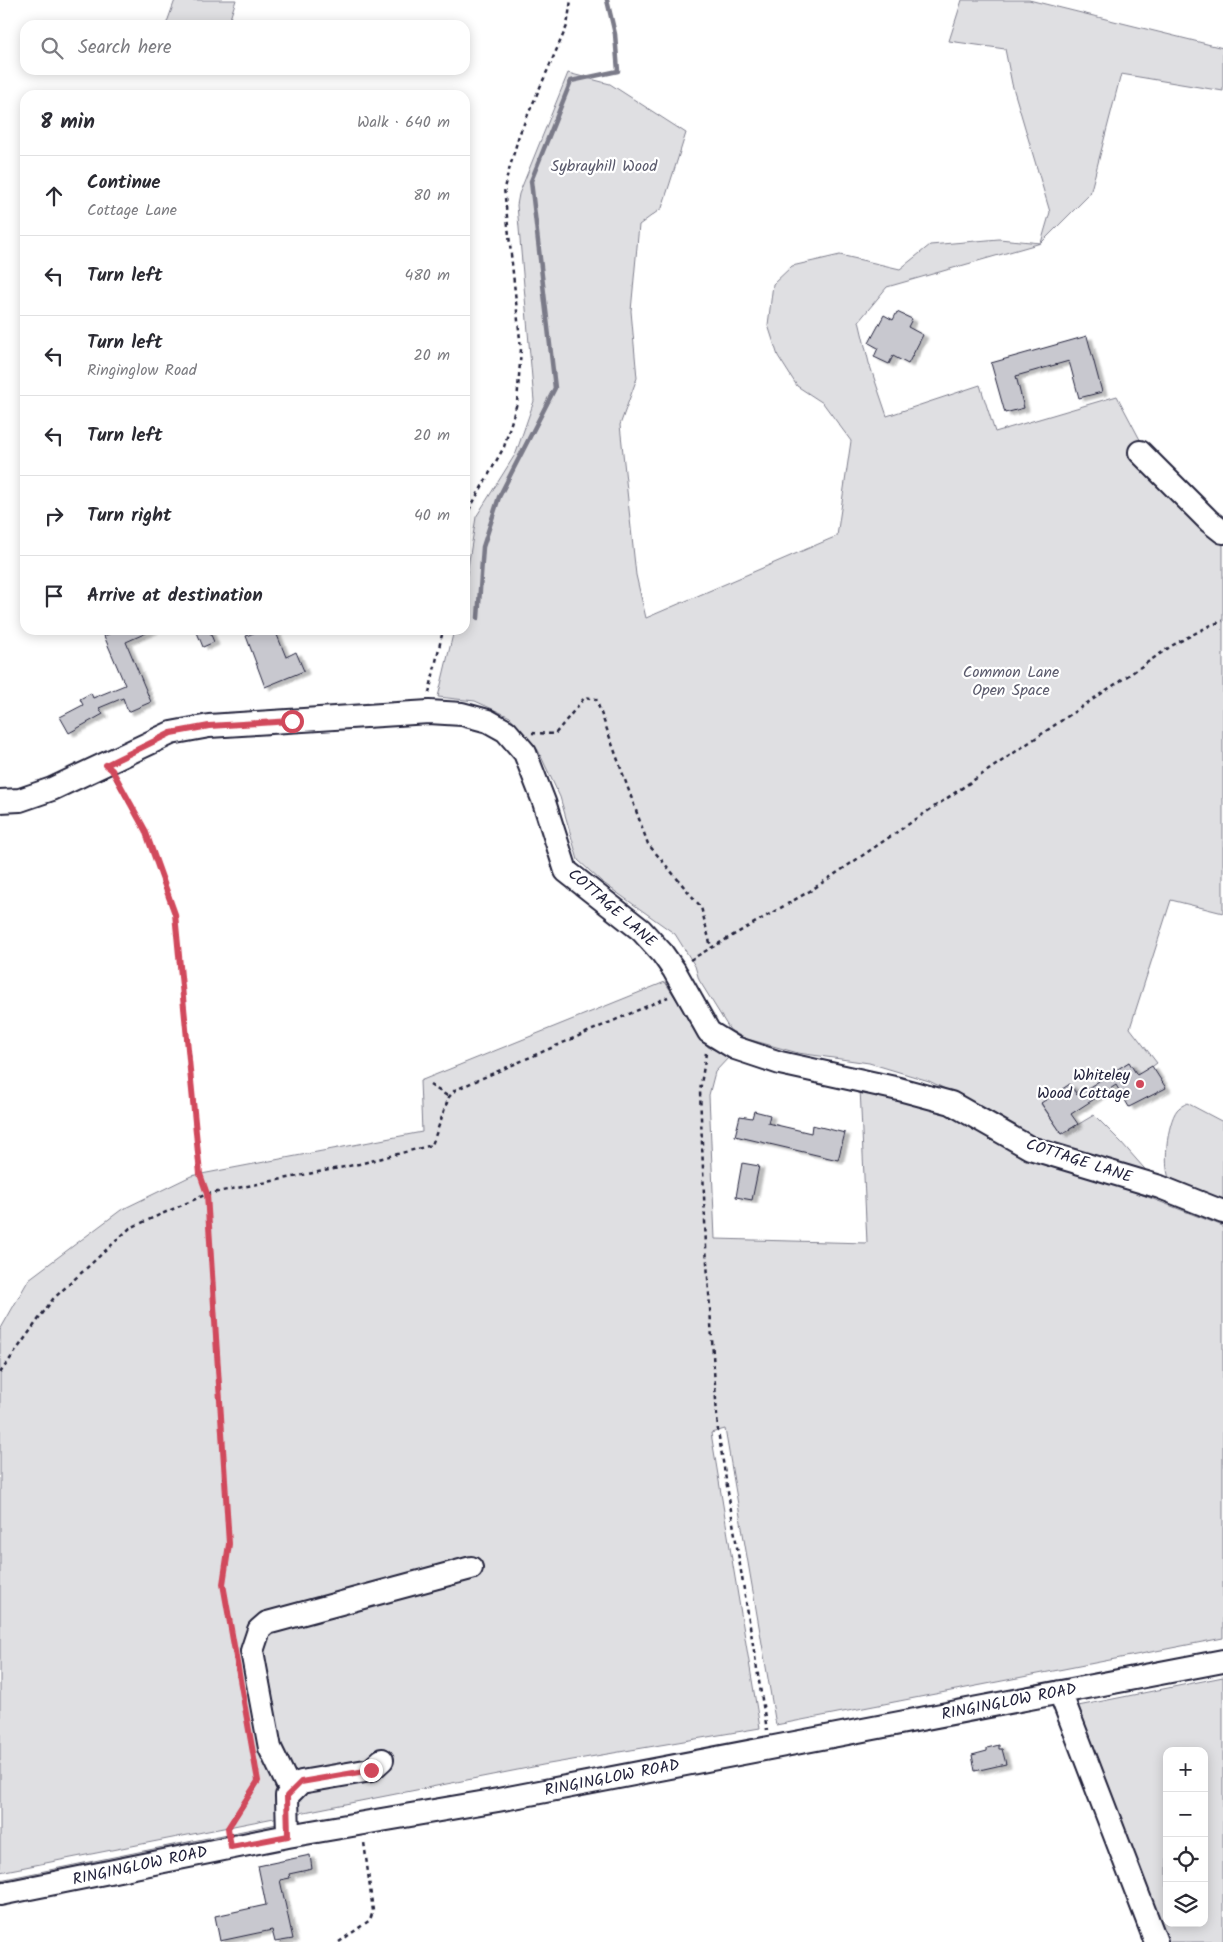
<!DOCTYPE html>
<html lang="en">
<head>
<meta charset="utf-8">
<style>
  body { margin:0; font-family:Kalam,sans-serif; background:#f2f2f3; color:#2b2b33 }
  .controls { position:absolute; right:15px; bottom:15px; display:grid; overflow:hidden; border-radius:10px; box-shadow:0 2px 12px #0003 }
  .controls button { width:45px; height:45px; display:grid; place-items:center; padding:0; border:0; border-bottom:1px solid #e1e1e2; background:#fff; color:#2b2b33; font:25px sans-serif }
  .stop { position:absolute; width:15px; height:15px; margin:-11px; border:4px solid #d1495b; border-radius:50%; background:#fff }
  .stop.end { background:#d1495b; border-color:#fff; box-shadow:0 1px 5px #0008 }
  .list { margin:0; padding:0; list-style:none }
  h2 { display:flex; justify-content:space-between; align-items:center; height:65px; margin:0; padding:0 20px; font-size:21px }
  h2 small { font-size:16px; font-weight:400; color:#7c7c81 }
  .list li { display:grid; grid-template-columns:32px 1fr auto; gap:15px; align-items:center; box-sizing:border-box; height:80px; padding:0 20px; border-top:1px solid #e1e1e2 }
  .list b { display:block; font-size:19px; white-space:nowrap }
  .list p { margin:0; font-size:16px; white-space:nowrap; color:#7c7c81 }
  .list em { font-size:16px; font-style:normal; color:#7c7c81 }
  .icon { flex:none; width:28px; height:28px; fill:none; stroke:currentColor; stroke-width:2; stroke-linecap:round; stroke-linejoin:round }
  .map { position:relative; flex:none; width:1223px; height:1942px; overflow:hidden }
  .search { position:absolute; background:#fff; box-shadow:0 2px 12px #0003; left:20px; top:20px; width:450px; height:55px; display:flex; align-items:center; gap:12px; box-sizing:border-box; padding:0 18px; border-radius:15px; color:#7c7c81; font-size:19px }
  .panel { position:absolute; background:#fff; box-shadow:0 2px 12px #0003; left:20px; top:90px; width:450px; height:545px; border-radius:15px }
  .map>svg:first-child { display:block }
  .green { fill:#dfdfe2; stroke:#80808e; fill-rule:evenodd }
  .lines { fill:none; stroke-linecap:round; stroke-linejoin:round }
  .stream { stroke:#7a7a88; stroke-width:4.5 }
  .building { fill:#c8c8cf; stroke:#22223b; filter:url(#shadow) }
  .minor-casing { stroke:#22223b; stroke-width:26 }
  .path { stroke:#22223b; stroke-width:2.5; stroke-dasharray:4 4; stroke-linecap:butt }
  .minor { stroke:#fff; stroke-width:22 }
  .route { stroke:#d1495b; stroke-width:6 }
  .poi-dot { fill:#d1495b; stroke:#fff; stroke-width:2 }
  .labels { text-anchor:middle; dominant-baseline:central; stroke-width:4.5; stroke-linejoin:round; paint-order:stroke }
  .park-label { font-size:16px; fill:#5b5b6d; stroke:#fff }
  .street-label { font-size:16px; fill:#22223b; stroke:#fff }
  .poi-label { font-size:16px; fill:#22223b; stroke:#fff; text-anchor:end }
</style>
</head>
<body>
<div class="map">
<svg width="1223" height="1942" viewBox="0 0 1223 1942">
  <defs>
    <filter id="shadow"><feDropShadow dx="5" dy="3" stdDeviation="1" flood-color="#0004"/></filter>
  </defs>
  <rect width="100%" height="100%" fill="#fff"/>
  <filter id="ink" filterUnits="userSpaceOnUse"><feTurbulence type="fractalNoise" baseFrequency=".02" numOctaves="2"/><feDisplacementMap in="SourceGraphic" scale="10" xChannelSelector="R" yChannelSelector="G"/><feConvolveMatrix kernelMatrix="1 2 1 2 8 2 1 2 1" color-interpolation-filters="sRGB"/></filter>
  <g filter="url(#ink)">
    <path class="green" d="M 175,0 L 236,0 L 228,25 L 166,25 Z
      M 962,0 L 1029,0 L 1223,48 L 1223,91 L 1121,74 L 1090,194 L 1041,243 L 887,287 L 859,321 L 869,363 L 887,416 L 980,385 L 995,432 L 1117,396 L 1146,451 L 1223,519 L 1223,913 L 1171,900 L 1130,1028 L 1157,1063 L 1133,1081 L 1129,1062 L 1077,1095 L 1070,1084 L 1041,1104 L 1062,1134 L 1094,1115 L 1121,1142 L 1151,1176 L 1043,1144 L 987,1109 L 929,1081 L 869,1063 L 798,1053 L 744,1038 L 730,1030 L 699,980 L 695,966 L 675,934 L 602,882 L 578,860 L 560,797 L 538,750 L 510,717 L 475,701 L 438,697 L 454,630 L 465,630 L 465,586 L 476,517 L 516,453 L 534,401 L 517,205 L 519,194 L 568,73 L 610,84 L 686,133 L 662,208 L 639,225 L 631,311 L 637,378 L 620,425 L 636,575 L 646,618 L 837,536 L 851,441 L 823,403 L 797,386 L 778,356 L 768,325 L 773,284 L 792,266 L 840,255 L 900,269 L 930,245 L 999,239 L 1041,243 L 1050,212 L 1012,84 L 1005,49 L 949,41 Z
      M 665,982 L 708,1047 L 730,1056 L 715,1072 L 709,1095 L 715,1239 L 867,1243 L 860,1088 L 944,1110 L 1030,1157 L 1127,1189 L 1223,1226 L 1223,1638 L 776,1725 L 725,1429 L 711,1433 L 760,1728 L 543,1765 L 0,1872 L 0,1330 L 29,1279 L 121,1210 L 191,1176 L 422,1132 L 420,1081 Z
      M 1187,1103 L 1223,1122 L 1223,1202 L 1171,1182 C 1162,1169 1167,1123 1177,1110 C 1179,1107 1184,1105 1187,1103 Z
      M 1223,1677 L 1223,1942 L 1163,1942 L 1073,1707 ZM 1167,1751 L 1204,1751 L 1204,1923 L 1167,1923 Z
      M 277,1824 L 276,1829 L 7,1881 L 0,1880 Z"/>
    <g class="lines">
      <path class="stream" d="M 478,618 L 483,547 L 499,497 L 555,388 L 531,181 L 571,81 L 618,71 L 615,34 L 607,0"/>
    </g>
    <path class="building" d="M 897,312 L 912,319 L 908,327 L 923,335 L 908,364 L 893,356 L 889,364 L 874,357 L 878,348 L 869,343 L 884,315 L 893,320 Z
      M 1087,336 L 1102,392 L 1079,398 L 1069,361 L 1016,376 L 1024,408 L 1005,413 L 991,363 Z
      M 119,630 L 153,630 L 126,642 L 151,702 L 128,712 L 123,698 L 99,708 L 103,714 L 69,733 L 60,717 L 83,705 L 80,699 L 91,693 L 93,698 L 125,685 L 104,636 Z
      M 196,630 L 209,630 L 214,642 L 203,647 Z
      M 261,630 L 275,630 L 286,657 L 296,652 L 304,671 L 265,687 L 246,636 Z
      M 1129,1062 L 1137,1075 L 1152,1066 L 1166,1088 L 1129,1107 L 1116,1085 L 1071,1114 L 1078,1124 L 1062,1134 L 1041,1103 L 1070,1084 L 1077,1095 Z
      M 754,1111 L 770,1115 L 768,1123 L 811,1133 L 812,1125 L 845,1133 L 838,1160 L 735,1136 L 740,1116 L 752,1118 Z
      M 742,1163 L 759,1166 L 752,1200 L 736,1197 Z
      M 999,1745 L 999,1749 L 1002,1749 L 1006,1764 L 975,1771 L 972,1755 L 987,1751 L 987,1748 Z
      M 310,1855 L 312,1869 L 289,1874 L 290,1878 L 280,1880 L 293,1939 L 275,1942 L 272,1930 L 220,1941 L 215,1916 L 266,1905 L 258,1866 Z"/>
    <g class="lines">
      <defs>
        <path id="minor" d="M 1140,452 L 1209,521 L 1223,532
          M 0,801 L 20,800 L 52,789 L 171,733 L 209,726 L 429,712 L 462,714 L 488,721 L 506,731 L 525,753 L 544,802 L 566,871 L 641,930 L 662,953 L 674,970 L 709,1032 L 735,1048 L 780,1063 L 899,1089 L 951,1103 L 1030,1148 L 1160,1187 L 1223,1212
          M 1060,1692 L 1156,1942
          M 294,1787 L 287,1783 L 270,1748 L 252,1651 L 259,1630 L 267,1623 L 471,1568
          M 288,1836 L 287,1796 L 301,1782 L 371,1770 L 382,1760
          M 0,1894 L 288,1836 L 498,1800 L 1223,1661"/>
      </defs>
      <use href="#minor" class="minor-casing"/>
      <path class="path" d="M 465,517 L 504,447 L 517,403 L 521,349 L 504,188 L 519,135 L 567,26 L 571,0
        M 429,693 L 443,630
        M 532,733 L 555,734 L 585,697 L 596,699 L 648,844 L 701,907 L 711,947
        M 116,779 L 145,830 L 175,915 L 200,1174 L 207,1194 L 229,1544 L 223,1584 L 234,1644
        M 690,960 L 810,891 L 1173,645 L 1211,625 L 1223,621
        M 706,1053 L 700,1091 L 706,1247 L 718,1431 L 767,1730
        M 430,1085 L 449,1097
        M 0,1373 L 53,1299 L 130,1228 L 207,1194 L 359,1164 L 432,1145 L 449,1097 L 455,1090 L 668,997
        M 228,1829 L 258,1781 L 255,1763
        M 339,1942 L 370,1920 L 373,1911 L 364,1842"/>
      <use href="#minor" class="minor"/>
    </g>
  </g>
  <g class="lines" filter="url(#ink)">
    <path class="route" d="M 292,721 L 209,726 L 171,733 L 106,765 L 112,770 L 145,830 L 175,914 L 200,1174 L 207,1194 L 229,1544 L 223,1584 L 258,1781 L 228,1828 L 231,1847 L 288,1836 L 287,1796 L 301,1782 L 371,1770"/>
  </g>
  <circle class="poi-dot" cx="1140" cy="1084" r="5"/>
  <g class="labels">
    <g class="park-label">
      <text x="604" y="166">Sybrayhill Wood</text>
      <text x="1011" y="672">Common Lane<tspan x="1011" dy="18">Open Space</tspan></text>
    </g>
    <g class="street-label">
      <text transform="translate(612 908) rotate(41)">COTTAGE LANE</text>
      <text transform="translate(1079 1161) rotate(18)">COTTAGE LANE</text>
      <text transform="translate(1009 1702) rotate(-11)">RINGINGLOW ROAD</text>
      <text transform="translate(612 1778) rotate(-11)">RINGINGLOW ROAD</text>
      <text transform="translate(140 1866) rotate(-12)">RINGINGLOW ROAD</text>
    </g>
    <g class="poi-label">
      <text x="1130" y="1075">Whiteley<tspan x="1130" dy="18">Wood Cottage</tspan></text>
    </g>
  </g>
</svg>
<div class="controls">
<button>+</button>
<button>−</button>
<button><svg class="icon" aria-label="locate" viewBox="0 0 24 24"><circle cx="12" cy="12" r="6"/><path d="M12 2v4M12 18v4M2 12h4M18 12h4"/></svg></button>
<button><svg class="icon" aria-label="layers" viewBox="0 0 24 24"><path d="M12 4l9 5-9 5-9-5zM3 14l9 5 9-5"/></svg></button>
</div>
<div class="stop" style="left:292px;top:721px"></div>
<div class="stop end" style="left:371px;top:1770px"></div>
<div class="search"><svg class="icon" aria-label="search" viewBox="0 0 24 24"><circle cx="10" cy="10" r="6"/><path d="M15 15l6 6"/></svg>Search here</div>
<section class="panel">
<h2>8 min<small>Walk · 640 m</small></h2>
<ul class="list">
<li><svg class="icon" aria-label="ahead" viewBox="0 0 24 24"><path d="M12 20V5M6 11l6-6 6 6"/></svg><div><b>Continue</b><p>Cottage Lane</p></div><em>80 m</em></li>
<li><svg class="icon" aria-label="left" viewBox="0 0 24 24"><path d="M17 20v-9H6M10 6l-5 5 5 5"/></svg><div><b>Turn left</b></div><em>480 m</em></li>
<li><svg class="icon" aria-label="left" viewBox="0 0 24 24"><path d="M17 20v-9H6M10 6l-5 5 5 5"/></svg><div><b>Turn left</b><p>Ringinglow Road</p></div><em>20 m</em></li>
<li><svg class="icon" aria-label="left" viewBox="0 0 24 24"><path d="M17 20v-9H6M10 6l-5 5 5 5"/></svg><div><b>Turn left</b></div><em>20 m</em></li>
<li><svg class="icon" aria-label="right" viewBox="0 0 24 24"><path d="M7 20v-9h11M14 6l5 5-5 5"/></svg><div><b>Turn right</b></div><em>40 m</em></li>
<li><svg class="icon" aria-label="arrive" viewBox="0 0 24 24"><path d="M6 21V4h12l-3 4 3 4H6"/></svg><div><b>Arrive at destination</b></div></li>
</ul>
</section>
</div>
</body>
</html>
